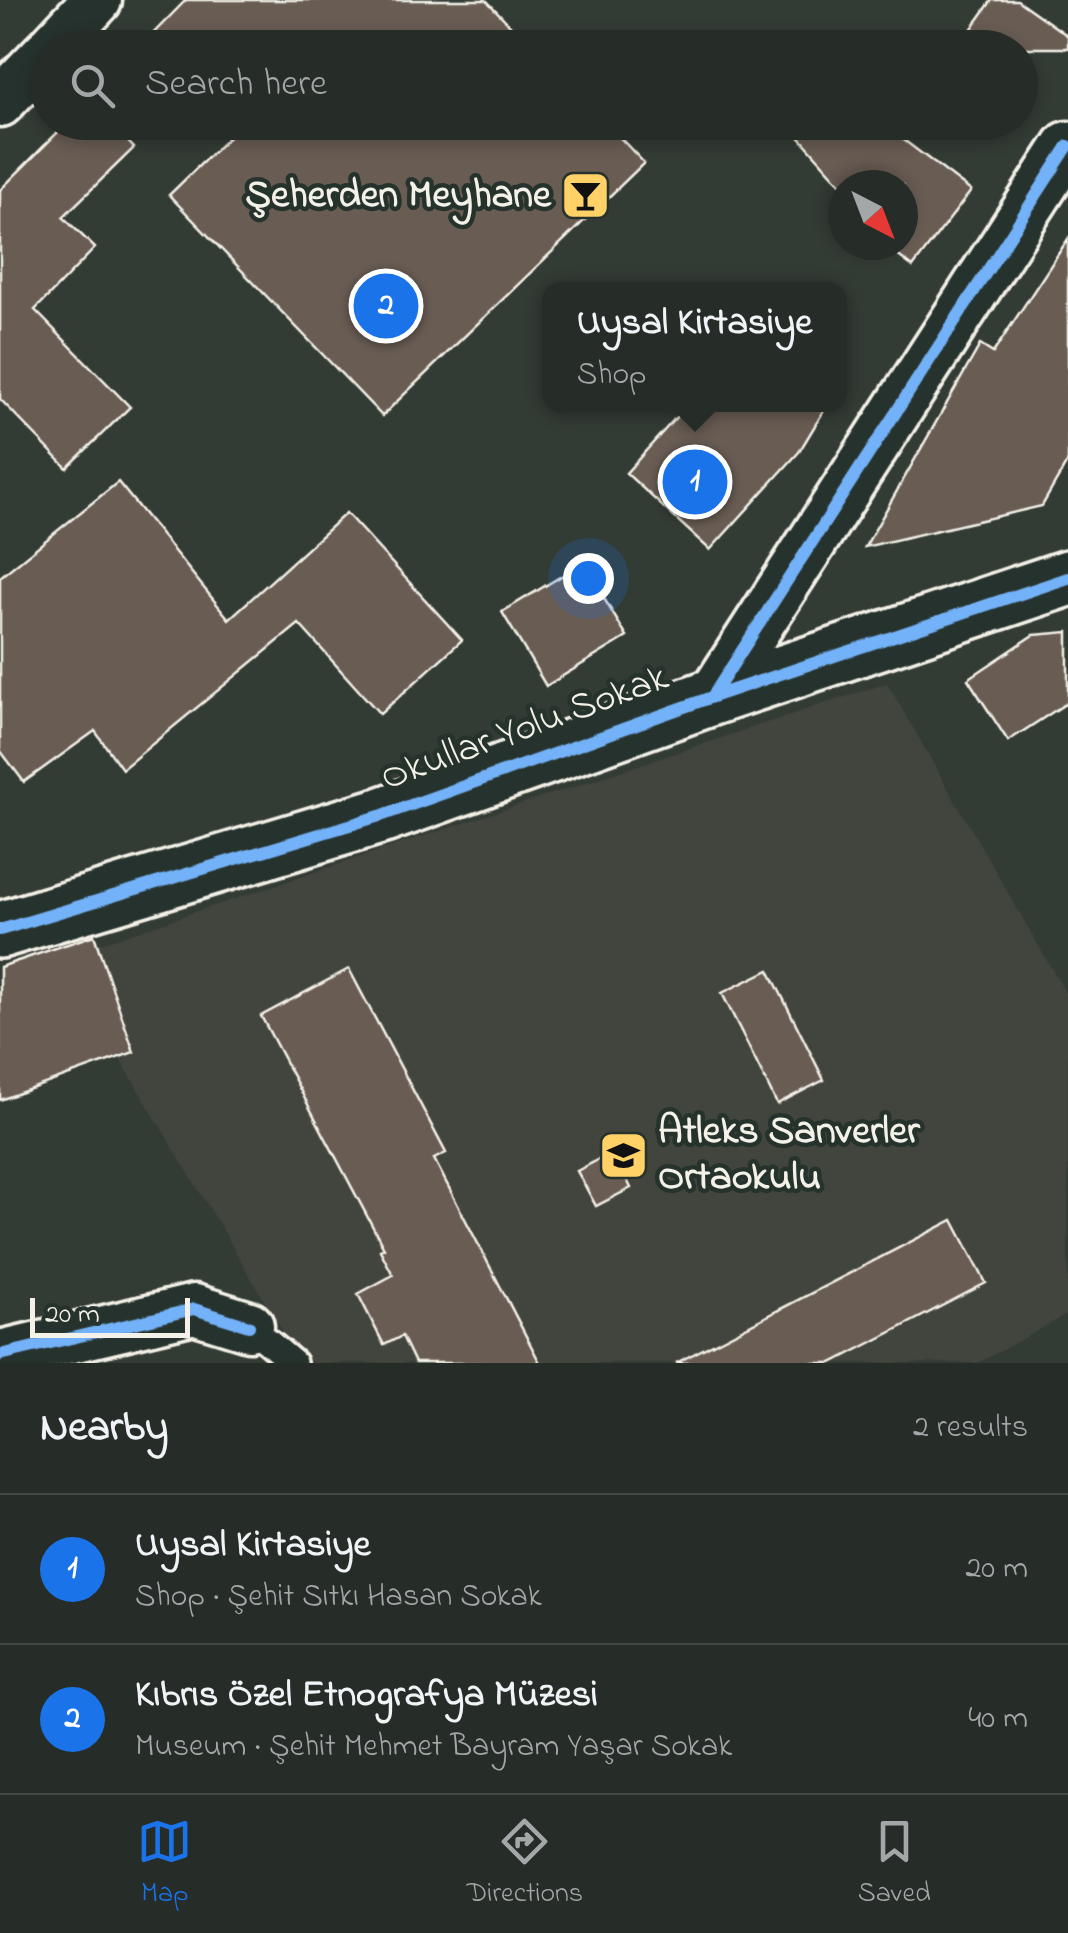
<!DOCTYPE html>
<html lang="en">
<head>
<meta charset="utf-8">
<style>
  body { margin:0; font-family:"Indie Flower",sans-serif; background:#2e3430; color:#f1f3f6 }
  .compass { position:absolute; left:828px; top:170px; width:90px; height:90px; border-radius:50%; background:#262c28; box-shadow:0 5px 15px #0003; rotate:138deg }
  .scale { position:absolute; left:30px; bottom:25px; width:160px; box-sizing:border-box; padding-left:10px; border:5px solid #f4f1e8; border-top:0; font-size:28px; line-height:35px; white-space:nowrap; color:#f4f1e8; -webkit-text-stroke:8px #26332d; paint-order:stroke }
  .you { position:absolute; left:588px; top:578px; width:35px; height:35px; margin:-25px; border:8px solid #fff; border-radius:50%; background:#1a73e8; box-shadow:0 0 0 15px #1a73e833 }
  .badge { display:grid; place-items:center; width:65px; height:65px; border-radius:50%; background:#1a73e8; color:#fff; font-size:32px; font-weight:700 }
  .pin { position:absolute; translate:-50% -50%; border:5px solid #fff; box-shadow:0 2px 10px #0006 }
  .popup { position:absolute; left:542px; top:282px; width:305px; height:130px; box-sizing:border-box; display:grid; place-content:center; border-radius:20px; background:#262c28; filter:drop-shadow(0 2px 8px #0005); font-size:32px; white-space:nowrap; color:#a4a7a8 }
  .popup b { font-size:38px; color:#f1f3f6 }
  .popup::after { content:''; position:absolute; left:50%; top:100%; margin-left:-20px; border:20px solid transparent; border-top-color:#262c28 }
  .list { margin:0; padding:0; list-style:none }
  h2 { display:flex; justify-content:space-between; align-items:center; height:130px; margin:0; padding:0 40px; font-size:42px }
  h2 small { font-size:32px; font-weight:400; color:#a4a7a8 }
  .list li { display:grid; grid-template-columns:65px 1fr auto; gap:30px; align-items:center; box-sizing:border-box; height:150px; padding:0 40px; border-top:2px solid #424845 }
  .list b { display:block; font-size:38px; white-space:nowrap }
  .list p { margin:0; font-size:32px; white-space:nowrap; color:#a4a7a8 }
  .list em { font-size:32px; font-style:normal; color:#a4a7a8 }
  .icon { flex:none; width:55px; height:55px; fill:none; stroke:currentColor; stroke-width:2; stroke-linecap:round; stroke-linejoin:round }
  .map { position:relative; flex:none; width:1068px; height:1363px; overflow:hidden }
  .search { position:absolute; background:#262c28; box-shadow:0 5px 15px #0003; left:30px; right:30px; top:30px; height:110px; display:flex; align-items:center; gap:25px; box-sizing:border-box; padding:0 35px; border-radius:55px; color:#a4a7a8; font-size:38px }
  .sheet { height:430px; background:#262c28 }
  nav { display:flex; justify-content:space-around; align-items:center; box-sizing:border-box; height:140px; border-top:2px solid #424845; background:#262c28; font-size:28px; color:#a4a7a8 }
  nav a { display:grid; justify-items:center; gap:5px }
  nav .on { color:#1a73e8 }
  .map>svg:first-child { display:block }
  .built { fill:#43453e }
  .building { fill:#675c53; stroke:#f4f1e8; stroke-width:2.5 }
  .lines { fill:none; stroke-linecap:round; stroke-linejoin:round }
  .service-casing { stroke:#f4f1e8; stroke-width:32 }
  .minor-casing { stroke:#f4f1e8; stroke-width:55 }
  .tertiary-casing { stroke:#f4f1e8; stroke-width:62 }
  .service { stroke:#26332d; stroke-width:25 }
  .minor { stroke:#26332d; stroke-width:48 }
  .tertiary { stroke:#26332d; stroke-width:55 }
  .cycleway-casing { stroke:#26332d; stroke-width:19 }
  .cycleway { stroke:#73b2f8; stroke-width:12 }
  .labels { text-anchor:middle; dominant-baseline:central; stroke-width:9; stroke-linejoin:round; paint-order:stroke }
  .poi-label { font-size:40px; font-weight:bold; fill:#f4f1e8; stroke:#26332d; text-anchor:end }
  .street-label { font-size:40px; fill:#f4f1e8; stroke:#26332d }
</style>
</head>
<body>
<div class="map">
<svg width="1068" height="1363" viewBox="0 0 1068 1363">
  <rect width="100%" height="100%" fill="#333b35"/>
  <filter id="ink" filterUnits="userSpaceOnUse"><feTurbulence type="fractalNoise" baseFrequency=".01" numOctaves="2"/><feDisplacementMap in="SourceGraphic" scale="20" xChannelSelector="R" yChannelSelector="G"/><feConvolveMatrix kernelMatrix="1 2 1 2 8 2 1 2 1" color-interpolation-filters="sRGB"/></filter>
  <g filter="url(#ink)">
    <path class="built" d="M 887,683 L 1068,997 L 1068,1314 L 978,1363 L 302,1363 L 59,957 Z"/>
    <path class="building" d="M 186,0 L 486,0 L 532,48 L 139,48 Z
      M 992,0 L 1017,0 L 1068,36 L 1068,48 L 958,48 Z
      M 68,122 L 109,122 L 134,148 L 63,217 L 95,248 L 35,310 L 130,407 L 67,468 L 0,399 L 0,190 Z
      M 244,122 L 605,122 L 644,163 L 382,416 L 169,195 Z
      M 786,122 L 880,122 L 971,191 L 913,267 L 884,245 L 903,245 L 903,185 L 843,186 Z
      M 1068,239 L 1068,461 L 1042,506 L 865,547 L 980,345 L 993,353 Z
      M 688,404 L 828,404 L 799,452 L 710,550 L 626,473 Z
      M 118,482 L 229,619 L 346,513 L 462,640 L 380,714 L 299,624 L 122,769 L 95,731 L 24,782 L 0,750 L 0,577 Z
      M 583,563 L 627,637 L 546,686 L 502,612 Z
      M 1068,632 L 1068,702 L 1008,741 L 968,679 L 1034,635 Z
      M 94,935 L 134,1052 L 0,1100 L 0,967 Z
      M 349,969 L 446,1153 L 434,1159 L 540,1363 L 415,1363 L 402,1336 L 384,1345 L 358,1294 L 393,1275 L 380,1250 L 384,1248 L 261,1016 Z
      M 769,970 L 824,1080 L 777,1104 L 722,993 Z
      M 613,1152 L 631,1188 L 596,1206 L 577,1171 Z
      M 953,1220 L 986,1283 L 832,1363 L 676,1363 Z"/>
    <g class="lines">
      <defs>
        <path id="service" d="M 249,1326 L 293,1363"/>
        <path id="minor" d="M 52,48 L 97,0
          M 0,102 L 48,52
          M 712,697 L 1068,146
          M 0,1355 L 194,1309 L 249,1326"/>
        <path id="tertiary" d="M 0,930 L 383,815 L 712,697 L 1068,578"/>
      </defs>
      <use href="#service" class="service-casing"/>
      <use href="#minor" class="minor-casing"/>
      <use href="#tertiary" class="tertiary-casing"/>
      <use href="#service" class="service"/>
      <use href="#minor" class="minor"/>
      <use href="#tertiary" class="tertiary"/>
      <defs>
        <path id="cycleway" d="M 712,697 L 1068,146
          M 0,930 L 383,815 L 712,697 L 1068,578
          M 0,1355 L 194,1309 L 249,1326"/>
      </defs>
      <use href="#cycleway" class="cycleway-casing"/>
      <use href="#cycleway" class="cycleway"/>
    </g>
  </g>
  <defs>
    <symbol id="bar-square" viewBox="-11 -11 22 22"><rect x="-9" y="-9" width="18" height="18" rx="4" fill="#ffd166" stroke="#26332d"/><path d="M-6-5H6L.8 .8V4.5H3.5V6h-7V4.5H-.8V.8Z" fill="#111"/></symbol>
    <symbol id="school-square" viewBox="-11 -11 22 22"><rect x="-9" y="-9" width="18" height="18" rx="4" fill="#ffd166" stroke="#26332d"/><path d="M0-5L7-2L0 1L-7-2ZM-4 1L0 2.5L4 1V4Q0 6-4 4Z" fill="#111"/></symbol>
  </defs>
  <g fill-rule="evenodd">
    <use href="#bar-square" x="558" y="168" width="55" height="55"/>
    <use href="#school-square" x="596" y="1128" width="55" height="55"/>
  </g>
  <g class="labels">
    <g class="poi-label">
      <text x="551" y="196">Şeherden Meyhane</text>
      <text x="658" y="1132" text-anchor="start">Atleks Sanverler<tspan x="658" dy="46">Ortaokulu</tspan></text>
    </g>
    <g class="street-label">
      <text transform="translate(525 729) rotate(-20)">Okullar Yolu Sokak</text>
    </g>
  </g>
</svg>
<svg class="compass" viewBox="-18 -18 36 36"><path d="M0-13l5 13h-10z" fill="#e53935"/><path d="M0 13l5-13h-10z" fill="#a4a7a8"/></svg>
<div class="scale">20 m</div>
<div class="you"></div>
<div class="pin badge" style="left:695px;top:482px">1</div>
<div class="popup"><b>Uysal Kirtasiye</b>Shop</div>
<div class="pin badge" style="left:386px;top:306px">2</div>
<div class="search"><svg class="icon" aria-label="search" viewBox="0 0 24 24"><circle cx="10" cy="10" r="6"/><path d="M15 15l6 6"/></svg>Search here</div>
</div>
<section class="sheet">
<h2>Nearby<small>2 results</small></h2>
<ul class="list">
<li><span class="badge">1</span><div><b>Uysal Kirtasiye</b><p>Shop · Şehit Sıtkı Hasan Sokak</p></div><em>20 m</em></li>
<li><span class="badge">2</span><div><b>Kıbrıs Özel Etnografya Müzesi</b><p>Museum · Şehit Mehmet Bayram Yaşar Sokak</p></div><em>40 m</em></li>
</ul>
</section>
<nav>
<a class="on"><svg class="icon" aria-label="map" viewBox="0 0 24 24"><path d="M3 6l6-2 6 2 6-2v14l-6 2-6-2-6 2zM9 4v14M15 6v14"/></svg>Map</a>
<a><svg class="icon" aria-label="directions" viewBox="0 0 24 24"><path d="M12 3l9 9-9 9-9-9zM9 14v-3h6M13 9l2 2-2 2"/></svg>Directions</a>
<a><svg class="icon" aria-label="saved" viewBox="0 0 24 24"><path d="M7 4h10v16l-5-4-5 4z"/></svg>Saved</a>
</nav>
</body>
</html>
